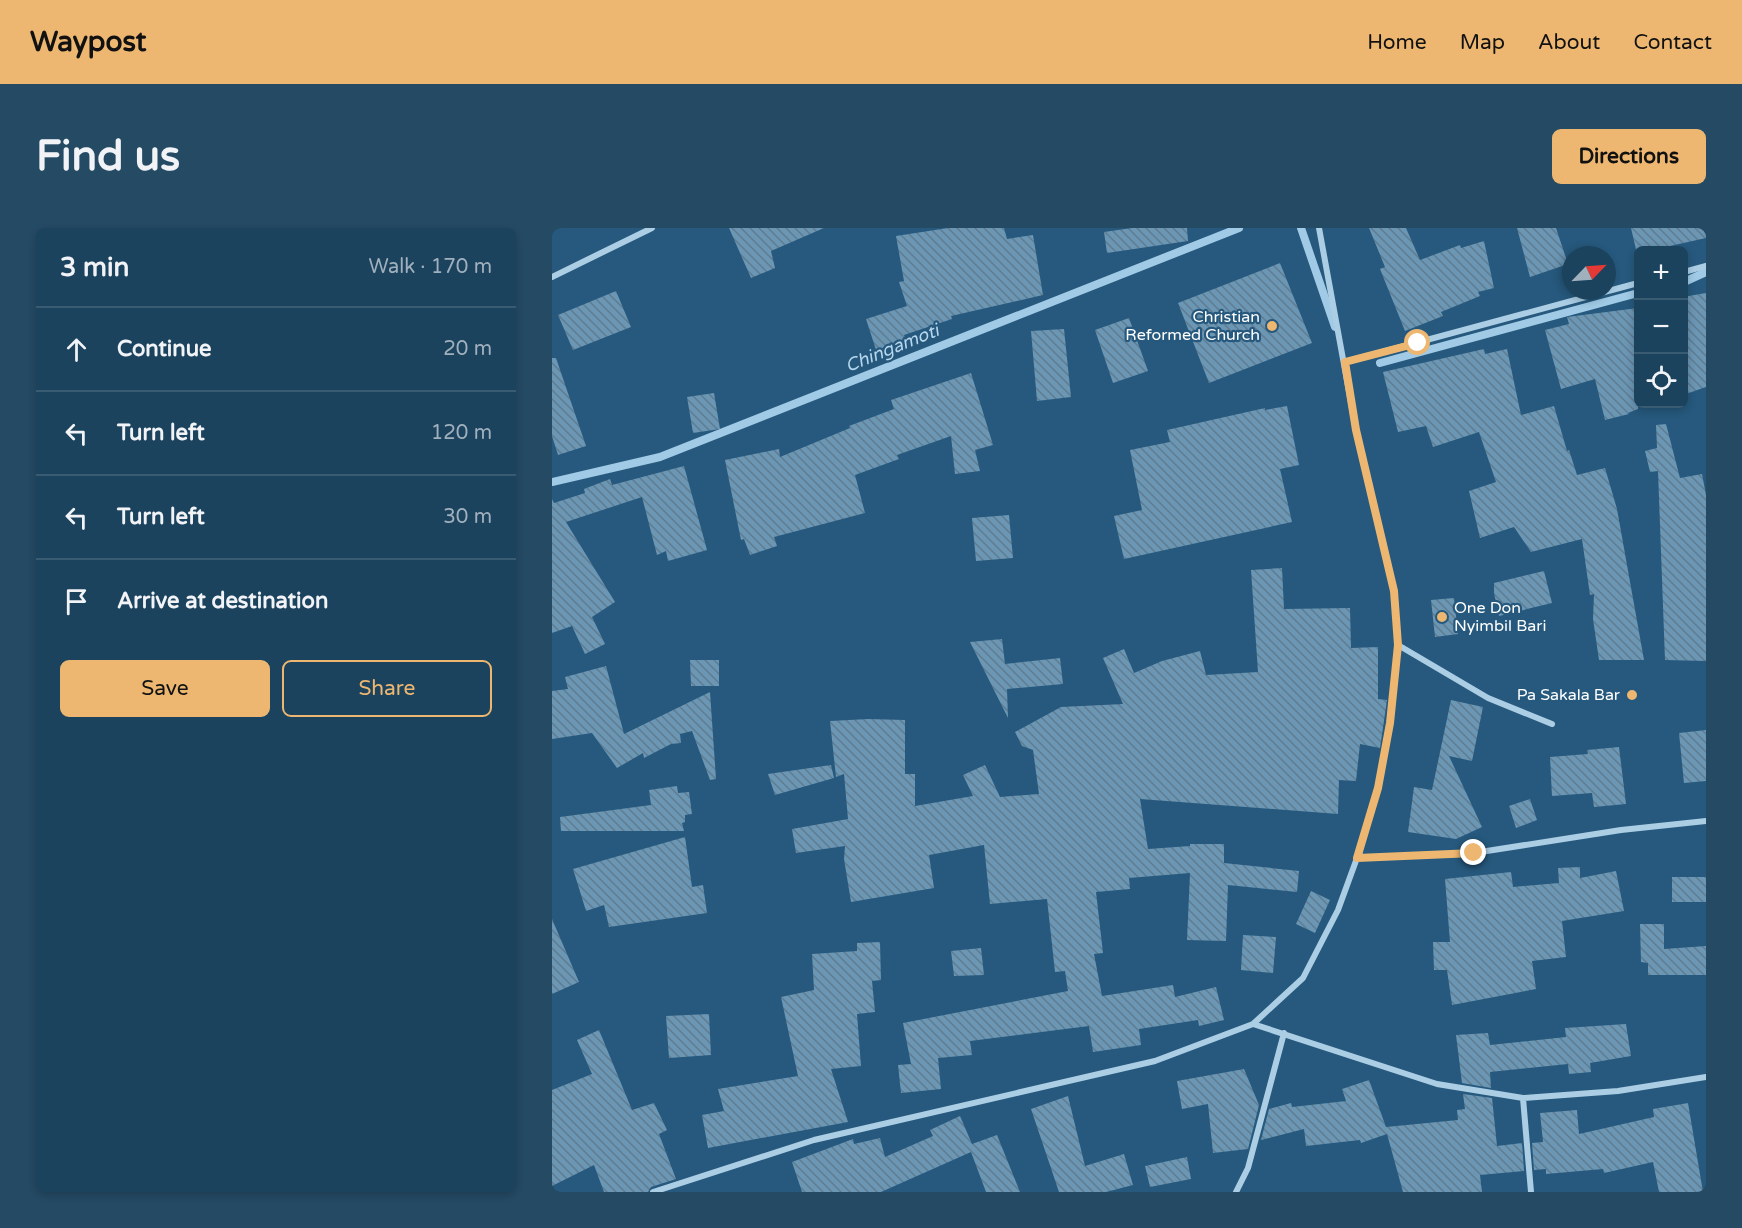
<!DOCTYPE html>
<html lang="en">
<head>
<meta charset="utf-8">
<style>
  body { margin:0; font-family:"Varela Round",sans-serif; background:#254a64; color:#f1f3f6 }
  .controls { position:absolute; right:18px; top:18px; display:grid; overflow:hidden; border-radius:9px; box-shadow:0 3px 9px #0003 }
  .controls button { width:54px; height:54px; display:grid; place-items:center; padding:0; border:0; border-bottom:2px solid #3a5c73; background:#1c435e; color:#f1f3f6; font:30px sans-serif }
  .compass { position:absolute; left:1010px; top:18px; width:54px; height:54px; border-radius:50%; background:#1c435e; box-shadow:0 3px 9px #0003; rotate:65deg }
  .stop { position:absolute; width:18px; height:18px; margin:-14px; border:4px solid #edb771; border-radius:50%; background:#fff }
  .stop.end { background:#edb771; border-color:#fff; box-shadow:0 2px 6px #0008 }
  .list { margin:0; padding:0; list-style:none }
  h2 { display:flex; justify-content:space-between; align-items:center; height:78px; margin:0; padding:0 24px; font-size:26px }
  h2 small { font-size:20px; font-weight:400; color:#a0b0bc }
  .list li { display:grid; grid-template-columns:39px 1fr auto; gap:18px; align-items:center; box-sizing:border-box; height:84px; padding:0 24px; border-top:2px solid #3a5c73 }
  .list b { display:block; font-size:22px; white-space:nowrap }
  .list em { font-size:20px; font-style:normal; color:#a0b0bc }
  .actions { display:flex; gap:12px; padding:18px 24px }
  .actions a { flex:1; padding:14px 0; border:2px solid #edb771; border-radius:9px; text-align:center; font-size:21px; color:#edb771 }
  .actions .main { background:#edb771; color:#111 }
  .icon { flex:none; width:33px; height:33px; fill:none; stroke:currentColor; stroke-width:2; stroke-linecap:round; stroke-linejoin:round }
  .map { position:relative; flex:none; width:1154px; height:964px; overflow:hidden; border-radius:9px }
  header { display:flex; align-items:center; gap:36px; box-sizing:border-box; height:84px; padding:0 30px; background:#edb771; color:#111 }
  header strong { font-size:28px }
  nav { display:flex; gap:33px; margin-inline-start:auto; font-size:21px }
  .intro { display:flex; align-items:center; justify-content:space-between; box-sizing:border-box; height:144px; padding:0 36px }
  h1 { margin:0; font-size:42px }
  .button { padding:15px 27px; border-radius:9px; background:#edb771; color:#111; font-size:21px; font-weight:700 }
  main { display:flex; gap:36px; padding:0 36px }
  aside { flex:1; background:#1c435e; border-radius:9px; box-shadow:0 3px 9px #0003 }
  .map>svg:first-child { display:block }
  .lines { fill:none; stroke-linecap:round; stroke-linejoin:round }
  .stream { stroke:#a0cae5; stroke-width:8 }
  .building { fill:url(#building-back-hatch) }
  .street { stroke:#abcee5; stroke-width:6 }
  .route { stroke:#edb771; stroke-width:8 }
  .poi-dot { fill:#edb771; stroke:#26597d; stroke-width:2 }
  .labels { text-anchor:middle; dominant-baseline:central; stroke-width:4.5; stroke-linejoin:round; paint-order:stroke }
  .poi-label { font-size:16px; fill:#fff; stroke:#26597d; text-anchor:end }
  .water-label { font-size:18px; font-style:italic; fill:#b6d7ed; stroke:#26597d }
</style>
</head>
<body>
<header>
<strong>Waypost</strong>
<nav><a>Home</a><a>Map</a><a>About</a><a>Contact</a></nav>
</header>
<div class="intro"><h1>Find us</h1><a class="button">Directions</a></div>
<main>
<aside>
<h2>3 min<small>Walk · 170 m</small></h2>
<ul class="list">
<li><svg class="icon" aria-label="ahead" viewBox="0 0 24 24"><path d="M12 20V5M6 11l6-6 6 6"/></svg><div><b>Continue</b></div><em>20 m</em></li>
<li><svg class="icon" aria-label="left" viewBox="0 0 24 24"><path d="M17 20v-9H6M10 6l-5 5 5 5"/></svg><div><b>Turn left</b></div><em>120 m</em></li>
<li><svg class="icon" aria-label="left" viewBox="0 0 24 24"><path d="M17 20v-9H6M10 6l-5 5 5 5"/></svg><div><b>Turn left</b></div><em>30 m</em></li>
<li><svg class="icon" aria-label="arrive" viewBox="0 0 24 24"><path d="M6 21V4h12l-3 4 3 4H6"/></svg><div><b>Arrive at destination</b></div></li>
</ul>
<div class="actions"><a class="main">Save</a><a>Share</a></div>
</aside>
<div class="map">
<svg width="1154" height="964" viewBox="0 0 1154 964">
  <defs>
    <pattern id="building-back-hatch" width="6" height="6" patternUnits="userSpaceOnUse" patternTransform="scale(1.5)"><rect width="6" height="6" fill="#6b96b4"/><path d="M-1 5l2 2M0 0l6 6M5-1l2 2" fill="none" stroke="#607c90"/></pattern>
  </defs>
  <rect width="100%" height="100%" fill="#26597d"/>
  <g class="lines">
    <path class="stream" d="M 749,0 L 783,99
      M 1132,54 L 1154,44
      M 828,135 L 1086,65
      M 0,254 L 108,229 L 687,0"/>
  </g>
  <path class="building" d="M 177,0 L 272,0 L 219,23 L 223,40 L 199,50 Z
    M 396,0 L 452,0 L 455,11 L 481,7 L 491,67 L 399,88 L 400,91 L 352,107 L 355,115 L 325,125 L 314,91 L 355,78 L 347,54 L 352,53 L 344,8 Z
    M 580,0 L 635,0 L 636,13 L 555,25 L 552,4 Z
    M 817,0 L 854,0 L 868,32 L 908,17 L 909,20 L 932,13 L 942,60 L 926,64 L 928,68 L 889,84 L 891,88 L 853,103 L 828,41 L 833,39 Z
    M 965,0 L 1004,0 L 1016,36 L 978,49 Z
    M 1079,0 L 1154,0 L 1154,10 L 1100,22 L 1086,22 L 1085,26 Z
    M 728,35 L 760,115 L 657,155 L 626,75 Z
    M 64,63 L 79,99 L 21,122 L 6,87 Z
    M 1154,65 L 1154,159 L 1131,167 L 1131,69 Z
    M 1086,80 L 1086,181 L 1076,185 L 1077,186 L 1053,192 L 1043,151 L 1009,161 L 993,102 L 1017,96 L 1015,89 Z
    M 577,90 L 596,143 L 561,155 L 543,102 Z
    M 512,101 L 519,169 L 485,173 L 479,103 Z
    M 932,121 L 933,126 L 955,121 L 969,187 L 1002,178 L 1015,223 L 1017,222 L 1025,247 L 1053,240 L 1065,281 L 1092,432 L 1047,432 L 1041,391 L 1042,366 L 1038,367 L 1030,311 L 979,324 L 962,299 L 928,310 L 917,263 L 944,254 L 927,204 L 881,219 L 874,198 L 846,204 L 831,144 Z
    M 0,130 L 4,130 L 34,218 L 6,227 L 0,208 Z
    M 419,145 L 441,217 L 423,222 L 428,243 L 403,246 L 399,208 L 345,227 L 347,231 L 303,247 L 313,285 L 222,309 L 225,318 L 198,327 L 192,311 L 189,312 L 173,232 L 227,221 L 228,229 L 298,200 L 297,198 L 342,181 L 339,172 Z
    M 162,165 L 168,201 L 141,205 L 135,169 Z
    M 735,178 L 747,237 L 728,241 L 740,294 L 572,331 L 562,288 L 590,282 L 578,222 L 618,214 L 615,202 L 713,180 L 713,182 Z
    M 1114,196 L 1128,250 L 1150,246 L 1154,267 L 1154,433 L 1113,432 L 1106,243 L 1098,244 L 1093,223 L 1105,220 L 1104,197 Z
    M 132,238 L 155,322 L 116,333 L 114,323 L 105,327 L 90,269 L 14,294 L 63,374 L 40,389 L 53,416 L 33,426 L 20,398 L 0,405 L 0,271 L 2,275 L 33,265 L 32,261 L 58,251 L 60,257 Z
    M 457,287 L 461,330 L 424,333 L 420,290 Z
    M 730,340 L 732,381 L 798,380 L 799,420 L 826,419 L 826,471 L 835,472 L 828,520 L 808,516 L 804,553 L 787,552 L 786,586 L 588,571 L 596,621 L 638,618 L 638,616 L 672,616 L 672,635 L 747,643 L 745,664 L 676,657 L 674,713 L 635,712 L 638,645 L 577,650 L 578,661 L 544,664 L 551,725 L 542,726 L 550,768 L 621,757 L 623,769 L 664,759 L 672,792 L 647,798 L 646,792 L 587,801 L 589,817 L 541,824 L 537,798 L 418,813 L 420,827 L 386,830 L 389,861 L 349,865 L 346,837 L 359,836 L 351,795 L 516,763 L 513,743 L 503,744 L 495,671 L 438,676 L 432,617 L 377,627 L 382,660 L 299,674 L 292,631 L 293,618 L 244,625 L 240,601 L 296,591 L 292,546 L 284,549 L 278,493 L 316,491 L 353,492 L 353,546 L 363,546 L 363,578 L 421,568 L 411,547 L 433,537 L 448,569 L 487,566 L 481,522 L 470,518 L 463,504 L 509,479 L 571,476 L 551,430 L 572,421 L 582,445 L 610,433 L 648,423 L 654,447 L 706,444 L 699,342 Z
    M 992,343 L 1000,375 L 947,388 L 942,365 L 942,355 Z
    M 902,370 L 906,406 L 883,409 L 879,372 Z
    M 450,411 L 453,436 L 508,430 L 511,456 L 455,461 L 456,490 L 418,414 Z
    M 138,432 L 167,432 L 167,458 L 139,458 Z
    M 54,438 L 72,506 L 158,464 L 164,551 L 158,552 L 140,503 L 128,506 L 129,515 L 119,516 L 92,530 L 91,525 L 65,540 L 40,505 L 0,511 L 0,463 L 16,461 L 13,449 Z
    M 899,472 L 931,479 L 920,533 L 897,528 L 930,599 L 904,611 L 856,604 L 862,559 L 880,562 Z
    M 1154,502 L 1154,553 L 1132,555 L 1127,505 Z
    M 1067,519 L 1074,576 L 1042,579 L 1040,565 L 1000,568 L 998,529 L 1036,526 L 1035,522 Z
    M 279,537 L 282,550 L 223,567 L 216,546 Z
    M 125,558 L 126,565 L 137,564 L 140,586 L 133,587 L 133,594 L 130,595 L 132,603 L 9,603 L 8,589 L 99,577 L 97,562 Z
    M 978,571 L 985,592 L 964,600 L 957,578 Z
    M 133,609 L 140,659 L 151,657 L 155,685 L 57,699 L 52,677 L 34,683 L 21,641 Z
    M 1028,639 L 1028,650 L 1064,643 L 1072,683 L 1010,693 L 1014,729 L 980,733 L 984,761 L 900,777 L 895,742 L 882,742 L 881,714 L 898,714 L 893,651 L 959,644 L 961,659 L 1007,655 L 1006,640 Z
    M 1120,649 L 1154,649 L 1154,674 L 1120,674 Z
    M 759,663 L 778,672 L 763,705 L 744,696 Z
    M 0,691 L 27,754 L 0,766 Z
    M 1088,696 L 1112,696 L 1112,721 L 1154,718 L 1154,747 L 1096,747 L 1096,735 L 1089,734 Z
    M 691,707 L 724,709 L 721,745 L 689,742 Z
    M 328,714 L 329,752 L 320,753 L 323,784 L 305,786 L 309,838 L 279,841 L 296,894 L 156,920 L 150,887 L 172,883 L 166,861 L 246,848 L 229,769 L 262,762 L 260,726 L 305,723 L 305,715 Z
    M 429,720 L 432,747 L 402,748 L 399,723 Z
    M 157,786 L 159,827 L 117,830 L 114,788 Z
    M 1074,796 L 1079,828 L 1038,835 L 1039,844 L 1017,846 L 1016,836 L 938,844 L 939,860 L 910,855 L 904,807 L 936,805 L 938,817 L 1014,809 L 1013,800 Z
    M 47,802 L 80,882 L 102,875 L 115,902 L 107,906 L 124,951 L 99,959 L 96,964 L 52,964 L 42,937 L 0,958 L 0,862 L 40,846 L 25,812 Z
    M 692,841 L 707,877 L 696,921 L 661,925 L 656,876 L 630,881 L 625,853 Z
    M 817,852 L 834,899 L 906,892 L 905,882 L 913,881 L 911,866 L 940,870 L 945,918 L 970,915 L 972,943 L 928,947 L 930,964 L 851,964 L 835,906 L 809,915 L 808,912 L 754,918 L 752,901 L 709,912 L 717,881 L 739,875 L 740,879 L 794,873 L 790,861 Z
    M 516,868 L 533,938 L 572,926 L 581,957 L 554,964 L 507,964 L 479,881 Z
    M 1136,875 L 1151,964 L 1107,964 L 1101,934 L 1052,945 L 1051,941 L 994,946 L 994,941 L 982,942 L 980,915 L 991,914 L 988,885 L 1025,882 L 1027,906 L 1102,889 L 1101,881 Z
    M 408,888 L 420,916 L 445,907 L 468,964 L 434,964 L 419,924 L 329,964 L 250,964 L 240,934 L 301,911 L 302,916 L 328,910 L 333,929 L 381,908 L 378,902 Z
    M 635,929 L 639,951 L 598,959 L 593,938 Z"/>
  <g class="lines">
    <path class="street" d="M 1132,44 L 1154,38
      M 0,49 L 100,0
      M 793,134 L 1086,55
      M 846,417 L 936,470 L 1000,496
      M 805,630 L 922,625 L 1069,602 L 1154,593
      M 701,796 L 885,856 L 971,870 L 1066,863 L 1154,849
      M 971,870 L 979,964
      M 101,964 L 262,912 L 603,833 L 701,796 L 751,750 L 786,682 L 805,630 L 826,560 L 838,495 L 846,417 L 842,363 L 804,202 L 767,0
      M 684,964 L 696,940 L 732,805"/>
  </g>
  <g class="lines">
    <path class="route" d="M 866,115 L 793,134 L 804,202 L 842,363 L 846,417 L 838,495 L 826,560 L 805,630 L 922,625"/>
  </g>
  <g class="poi-dot">
    <circle cx="720" cy="98" r="6"/>
    <circle cx="890" cy="389" r="6"/>
    <circle cx="1080" cy="467" r="6"/>
  </g>
  <g class="labels">
    <g class="poi-label">
      <text x="708" y="89">Christian<tspan x="708" dy="18">Reformed Church</tspan></text>
      <text x="902" y="380" text-anchor="start">One Don<tspan x="902" dy="18">Nyimbil Bari</tspan></text>
      <text x="1068" y="467">Pa Sakala Bar</text>
    </g>
    <g class="water-label">
      <text transform="translate(340 120) rotate(-22)">Chingamoti</text>
    </g>
  </g>
</svg>
<div class="controls">
<button>+</button>
<button>−</button>
<button><svg class="icon" aria-label="locate" viewBox="0 0 24 24"><circle cx="12" cy="12" r="6"/><path d="M12 2v4M12 18v4M2 12h4M18 12h4"/></svg></button>
</div>
<svg class="compass" viewBox="-18 -18 36 36"><path d="M0-13l5 13h-10z" fill="#e53935"/><path d="M0 13l5-13h-10z" fill="#a0b0bc"/></svg>
<div class="stop" style="left:866px;top:115px"></div>
<div class="stop end" style="left:922px;top:625px"></div>
</div>
</main>
</body>
</html>
